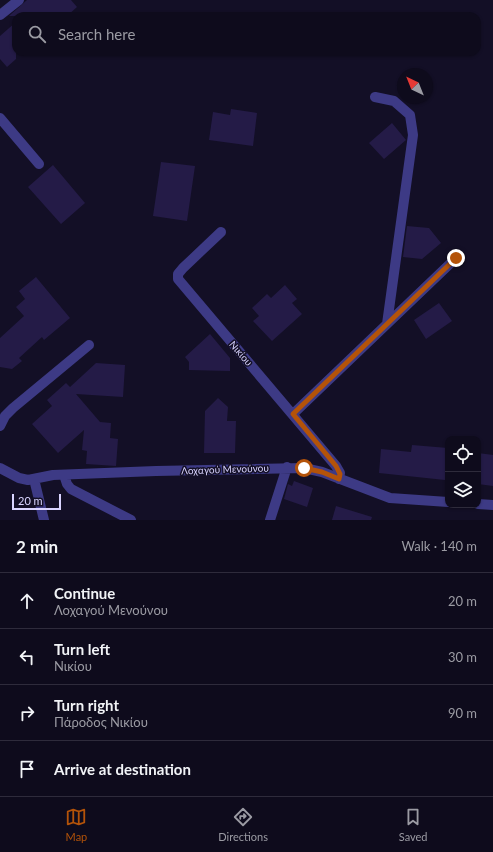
<!DOCTYPE html>
<html lang="en">
<head>
<meta charset="utf-8">
<style>
  body { margin:0; font-family:Lato,sans-serif; background:#171425; color:#f1f3f6 }
  .controls { position:absolute; right:12px; bottom:12px; display:grid; overflow:hidden; border-radius:8px; box-shadow:0 1px 3px #0004 }
  .controls button { width:36px; height:36px; display:grid; place-items:center; padding:0; border:0; border-bottom:1px solid #2e2b3b; background:#0e0b1c; color:#f1f3f6; font:20px sans-serif }
  .compass { position:absolute; left:397px; top:68px; width:36px; height:36px; border-radius:50%; background:#0e0b1c; box-shadow:0 1px 3px #0004; rotate:317deg }
  .scale { position:absolute; left:12px; bottom:10px; width:49px; box-sizing:border-box; padding-left:4px; border:2px solid #d9d4ff; border-top:0; font-size:11px; line-height:14px; white-space:nowrap; color:#d9d4ff; -webkit-text-stroke:3px #130f26; paint-order:stroke }
  .stop { position:absolute; width:12px; height:12px; margin:-9px; border:3px solid #b45309; border-radius:50%; background:#fff }
  .stop.end { background:#b45309; border-color:#fff; box-shadow:0 1px 4px #0008 }
  .list { margin:0; padding:0; list-style:none }
  h2 { display:flex; justify-content:space-between; align-items:center; height:52px; margin:0; padding:0 16px; font-size:17px }
  h2 small { font-size:13px; font-weight:400; color:#9b9ba3 }
  .list li { display:grid; grid-template-columns:26px 1fr auto; gap:12px; align-items:center; box-sizing:border-box; height:56px; padding:0 16px; border-top:1px solid #2e2b3b }
  .list b { display:block; font-size:15px; white-space:nowrap }
  .list p { margin:0; font-size:13px; white-space:nowrap; color:#9b9ba3 }
  .list em { font-size:13px; font-style:normal; color:#9b9ba3 }
  .icon { flex:none; width:22px; height:22px; fill:none; stroke:currentColor; stroke-width:2; stroke-linecap:round; stroke-linejoin:round }
  .map { position:relative; flex:none; width:493px; height:520px; overflow:hidden }
  .search { position:absolute; background:#0e0b1c; box-shadow:0 1px 3px #0004; left:12px; right:12px; top:12px; height:44px; display:flex; align-items:center; gap:10px; box-sizing:border-box; padding:0 14px; border-radius:12px; color:#9b9ba3; font-size:15px }
  .sheet { height:276px; background:#0e0b1c }
  nav { display:flex; justify-content:space-around; align-items:center; box-sizing:border-box; height:56px; border-top:1px solid #2e2b3b; background:#0e0b1c; font-size:11px; color:#9b9ba3 }
  nav a { display:grid; justify-items:center; gap:2px }
  nav .on { color:#b45309 }
  .map>svg:first-child { display:block }
  .building { fill:#241b47 }
  .lines { fill:none; stroke-linecap:round; stroke-linejoin:round }
  .minor { stroke:#3d3a85; stroke-width:10 }
  .route { stroke:#b45309; stroke-width:5 }
  .labels { text-anchor:middle; dominant-baseline:central; stroke-width:3; stroke-linejoin:round; paint-order:stroke }
  .street-label { font-size:10px; fill:#d9d4ff; stroke:#130f26 }
</style>
</head>
<body>
<div class="map">
<svg width="493" height="520" viewBox="0 0 493 520">
  <rect width="100%" height="100%" fill="#130f26"/>
  <path class="building" d="M 27,0 L 71,0 L 77,7 L 67,16 L 9,16 Z
    M 16,22 L 16,59 L 7,67 L 0,59 L 0,36 Z
    M 231,109 L 257,113 L 253,146 L 209,140 L 213,112 L 230,115 Z
    M 392,123 L 406,140 L 384,159 L 369,143 Z
    M 161,162 L 195,166 L 187,221 L 153,216 Z
    M 53,165 L 85,203 L 61,224 L 28,187 Z
    M 407,226 L 429,228 L 441,243 L 422,259 L 403,257 Z
    M 36,277 L 70,318 L 44,340 L 42,337 L 19,358 L 22,361 L 12,369 L 0,367 L 0,338 L 24,316 L 16,307 L 25,299 L 19,291 Z
    M 285,285 L 297,299 L 292,303 L 302,314 L 272,341 L 253,321 L 259,316 L 252,308 L 267,294 L 271,298 Z
    M 439,303 L 452,321 L 426,339 L 414,320 Z
    M 210,334 L 230,358 L 230,371 L 189,370 L 189,362 L 185,357 Z
    M 96,363 L 125,365 L 123,397 L 76,394 L 100,422 L 111,423 L 110,438 L 118,439 L 116,466 L 86,464 L 87,451 L 82,450 L 84,430 L 58,453 L 32,424 L 52,406 L 47,400 L 66,383 L 70,387 Z
    M 218,398 L 228,407 L 227,421 L 236,421 L 235,453 L 204,453 L 205,411 Z
    M 412,445 L 448,448 L 445,480 L 379,473 L 381,449 L 411,452 Z
    M 478,453 L 493,455 L 493,486 L 478,484 Z
    M 294,481 L 313,488 L 307,507 L 284,499 L 288,484 L 292,486 Z
    M 336,506 L 372,517 L 371,520 L 332,520 Z"/>
  <g class="lines">
    <path class="minor" d="M 0,15 L 19,0
      M 375,97 L 394,101 L 410,115 L 413,135 L 387,324
      M 0,118 L 39,164
      M 221,232 L 183,268 L 178,274 L 178,279 L 336,466 L 340,473 L 339,479
      M 293,414 L 456,258
      M 0,426 L 5,416 L 13,408 L 89,345
      M 0,468 L 19,478 L 28,480 L 53,475 L 156,471 L 304,468 L 322,472 L 390,498 L 448,502
      M 64,475 L 67,484 L 71,489 L 131,520
      M 34,479 L 44,520
      M 478,504 L 493,505
      M 270,520 L 287,467"/>
  </g>
  <g class="lines">
    <path class="route" d="M 304,468 L 322,472 L 339,479 L 340,474 L 336,466 L 293,414 L 456,258"/>
  </g>
  <g class="labels">
    <g class="street-label">
      <text transform="translate(241 353) rotate(49)">Νικίου</text>
      <text transform="translate(225 469) rotate(-2)">Λοχαγού Μενούνου</text>
    </g>
  </g>
</svg>
<div class="controls">
<button><svg class="icon" aria-label="locate" viewBox="0 0 24 24"><circle cx="12" cy="12" r="6"/><path d="M12 2v4M12 18v4M2 12h4M18 12h4"/></svg></button>
<button><svg class="icon" aria-label="layers" viewBox="0 0 24 24"><path d="M12 4l9 5-9 5-9-5zM3 14l9 5 9-5"/></svg></button>
</div>
<svg class="compass" viewBox="-18 -18 36 36"><path d="M0-13l5 13h-10z" fill="#e53935"/><path d="M0 13l5-13h-10z" fill="#9b9ba3"/></svg>
<div class="scale">20 m</div>
<div class="stop" style="left:304px;top:468px"></div>
<div class="stop end" style="left:456px;top:258px"></div>
<div class="search"><svg class="icon" aria-label="search" viewBox="0 0 24 24"><circle cx="10" cy="10" r="6"/><path d="M15 15l6 6"/></svg>Search here</div>
</div>
<section class="sheet">
<h2>2 min<small>Walk · 140 m</small></h2>
<ul class="list">
<li><svg class="icon" aria-label="ahead" viewBox="0 0 24 24"><path d="M12 20V5M6 11l6-6 6 6"/></svg><div><b>Continue</b><p>Λοχαγού Μενούνου</p></div><em>20 m</em></li>
<li><svg class="icon" aria-label="left" viewBox="0 0 24 24"><path d="M17 20v-9H6M10 6l-5 5 5 5"/></svg><div><b>Turn left</b><p>Νικίου</p></div><em>30 m</em></li>
<li><svg class="icon" aria-label="right" viewBox="0 0 24 24"><path d="M7 20v-9h11M14 6l5 5-5 5"/></svg><div><b>Turn right</b><p>Πάροδος Νικίου</p></div><em>90 m</em></li>
<li><svg class="icon" aria-label="arrive" viewBox="0 0 24 24"><path d="M6 21V4h12l-3 4 3 4H6"/></svg><div><b>Arrive at destination</b></div></li>
</ul>
</section>
<nav>
<a class="on"><svg class="icon" aria-label="map" viewBox="0 0 24 24"><path d="M3 6l6-2 6 2 6-2v14l-6 2-6-2-6 2zM9 4v14M15 6v14"/></svg>Map</a>
<a><svg class="icon" aria-label="directions" viewBox="0 0 24 24"><path d="M12 3l9 9-9 9-9-9zM9 14v-3h6M13 9l2 2-2 2"/></svg>Directions</a>
<a><svg class="icon" aria-label="saved" viewBox="0 0 24 24"><path d="M7 4h10v16l-5-4-5 4z"/></svg>Saved</a>
</nav>
</body>
</html>
